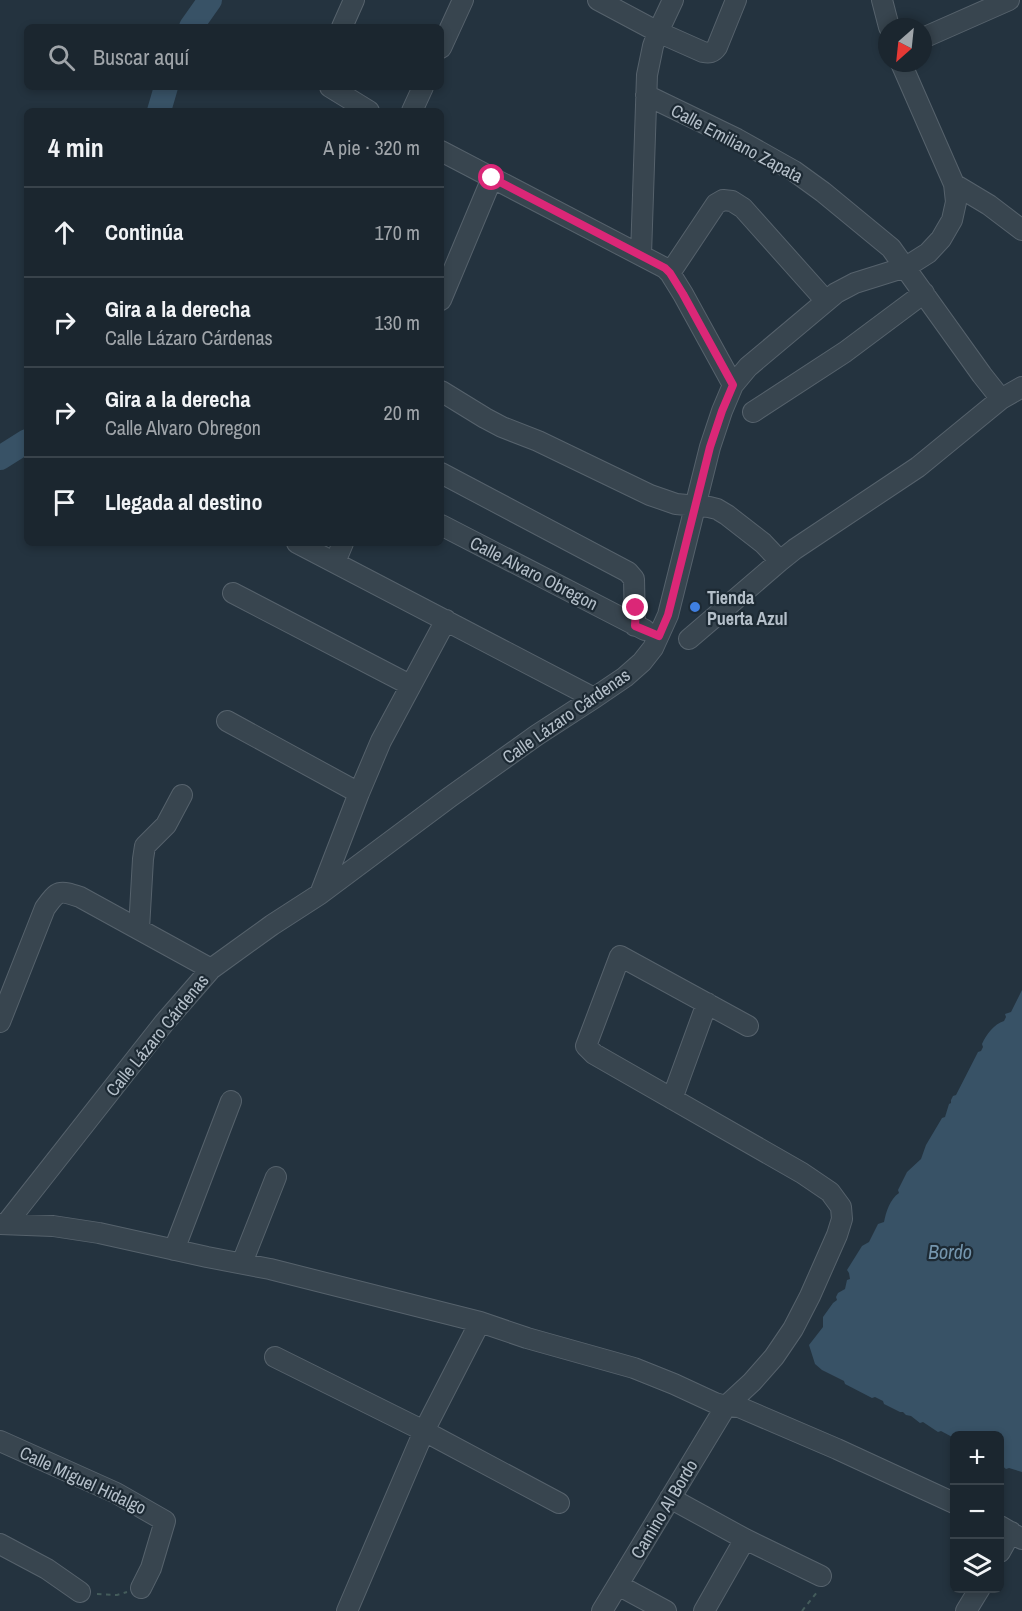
<!DOCTYPE html>
<html lang="es">
<head>
<meta charset="utf-8">
<style>
  body { margin:0; font-family:"Archivo Narrow",sans-serif; background:#242e37; color:#f1f3f6 }
  .controls { position:absolute; right:18px; bottom:18px; display:grid; overflow:hidden; border-radius:9px; box-shadow:0 3px 9px #0003 }
  .controls button { width:54px; height:54px; display:grid; place-items:center; padding:0; border:0; border-bottom:2px solid #39434b; background:#1b262f; color:#f1f3f6; font:30px sans-serif }
  .compass { position:absolute; left:878px; top:18px; width:54px; height:54px; border-radius:50%; background:#1b262f; box-shadow:0 3px 9px #0003; rotate:207deg }
  .stop { position:absolute; width:18px; height:18px; margin:-14px; border:4px solid #db2777; border-radius:50%; background:#fff }
  .stop.end { background:#db2777; border-color:#fff; box-shadow:0 2px 6px #0008 }
  .list { margin:0; padding:0; list-style:none }
  h2 { display:flex; justify-content:space-between; align-items:center; height:78px; margin:0; padding:0 24px; font-size:26px }
  h2 small { font-size:20px; font-weight:400; color:#a0a5aa }
  .list li { display:grid; grid-template-columns:39px 1fr auto; gap:18px; align-items:center; box-sizing:border-box; height:90px; padding:0 24px; border-top:2px solid #39434b }
  .list b { display:block; font-size:22px; white-space:nowrap }
  .list p { margin:0; font-size:20px; white-space:nowrap; color:#a0a5aa }
  .list em { font-size:20px; font-style:normal; color:#a0a5aa }
  .icon { flex:none; width:33px; height:33px; fill:none; stroke:currentColor; stroke-width:2; stroke-linecap:round; stroke-linejoin:round }
  .map { position:relative; flex:none; width:1022px; height:1611px; overflow:hidden }
  .search { position:absolute; background:#1b262f; box-shadow:0 3px 9px #0003; left:24px; top:24px; width:420px; height:66px; display:flex; align-items:center; gap:15px; box-sizing:border-box; padding:0 21px; border-radius:9px; color:#a0a5aa; font-size:22px }
  .panel { position:absolute; background:#1b262f; box-shadow:0 3px 9px #0003; left:24px; top:108px; width:420px; height:438px; border-radius:9px }
  .map>svg:first-child { display:block }
  .water { fill:#385266 }
  .lines { fill:none; stroke-linecap:round; stroke-linejoin:round }
  .river { stroke:#385266; stroke-width:24 }
  .minor-casing { stroke:#56626c; stroke-width:22 }
  .path { stroke:#445c5b; stroke-width:2; stroke-dasharray:4.5 4.5; stroke-linecap:butt }
  .minor { stroke:#38454f; stroke-width:20 }
  .route { stroke:#db2777; stroke-width:8 }
  .shop-dot { fill:#3f7fe0; stroke:#1d2a34; stroke-width:2 }
  .labels { text-anchor:middle; dominant-baseline:central; stroke-width:4.5; stroke-linejoin:round; paint-order:stroke }
  .street-label { font-size:18px; fill:#b4bfc9; stroke:#1d2a34 }
  .poi-label { font-size:18px; font-weight:bold; fill:#b4bfc9; stroke:#1d2a34; text-anchor:start }
  .water-label { font-size:20px; font-style:italic; fill:#7495ad; stroke:#1d2a34 }
</style>
</head>
<body>
<div class="map">
<svg width="1022" height="1611" viewBox="0 0 1022 1611">
  <rect width="100%" height="100%" fill="#24333f"/>
  <path class="water" d="M 1022,990 L 1022,1472 L 1009,1468 L 1006,1469 L 1000,1464 L 1000,1436 L 954,1436 L 954,1438 L 941,1431 L 938,1432 L 923,1422 L 920,1423 L 911,1416 L 906,1415 L 903,1412 L 900,1412 L 884,1404 L 883,1401 L 875,1397 L 872,1398 L 845,1384 L 844,1381 L 822,1370 L 815,1364 L 809,1345 L 823,1327 L 823,1317 L 833,1303 L 837,1300 L 836,1297 L 838,1293 L 845,1289 L 847,1280 L 850,1279 L 849,1273 L 847,1270 L 862,1246 L 869,1242 L 878,1224 L 884,1222 C 886,1212 890,1199 899,1193 L 898,1190 L 907,1172 L 921,1159 L 926,1145 L 942,1118 L 945,1117 L 949,1104 L 951,1103 L 951,1100 L 953,1096 L 956,1095 L 978,1052 L 981,1051 L 983,1047 L 982,1044 C 986,1035 994,1024 1004,1021 L 1006,1017 L 1005,1014 L 1011,1012 Z"/>
  <g class="lines">
    <path class="river" d="M 191,27 L 210,0
      M 159,111 L 166,87
      M 0,458 L 27,441"/>
    <defs>
      <path id="minor" d="M 598,0 L 658,32 L 703,52 C 709,53 713,53 717,47 L 736,0
        M 882,0 L 889,27
        M 342,27 L 354,0
        M 923,38 L 1009,0
        M 441,48 L 463,0
        M 330,87 L 369,111
        M 646,95 L 737,139 L 794,171 L 823,192 L 891,248 L 982,375 L 1001,399
        M 412,111 L 423,87
        M 441,151 L 665,268 L 670,273 L 683,294 L 733,385
        M 954,184 L 989,205 L 1022,230
        M 641,255 L 647,75 L 653,46 L 658,32 L 673,0
        M 670,273 L 716,204 L 723,200 L 732,201 L 743,208 L 826,301
        M 441,300 L 492,178
        M 441,391 L 485,418 L 502,427 L 538,441 L 650,495 L 676,504 L 709,507 L 717,509 L 727,515 L 763,543 L 780,561 L 795,549 L 918,467 L 1001,399 L 1022,387
        M 753,412 L 845,352 L 924,293
        M 441,473 L 628,572 L 634,579 L 635,626
        M 441,525 L 645,630
        M 297,543 L 594,698
        M 335,562 L 343,543
        M 233,593 L 410,685
        M 689,639 L 780,561
        M 227,721 L 359,793
        M 320,894 L 359,793 L 381,741 L 446,620
        M 139,929 L 143,859 L 145,846 L 166,825 L 182,795
        M 0,1022 L 45,908 C 58,890 59,890 80,897 L 211,969
        M 672,1099 L 707,1003
        M 0,1224 L 53,1226 L 99,1233 L 207,1257 L 270,1269 L 480,1322 L 527,1338 L 634,1368 L 674,1384 L 715,1403 L 726,1406 L 739,1407 L 837,1449 L 954,1503
        M 6,1224 L 164,1023 L 211,969 L 272,925 L 320,894 L 450,797 L 537,735 L 594,698 L 625,677 L 642,662 L 653,648 L 668,615 L 710,447 L 722,411 L 733,385 L 748,367 L 836,293 L 855,283 L 906,267 L 928,253 L 941,239 L 952,220 L 956,202 L 954,184 L 901,63
        M 174,1250 L 231,1101
        M 242,1263 L 276,1177
        M 275,1357 L 424,1431 L 559,1503
        M 0,1441 L 116,1493 L 165,1521 L 151,1568 L 141,1588
        M 670,1498 L 745,1539 L 821,1576
        M 1000,1526 L 1022,1539
        M 0,1544 L 47,1569 L 80,1592
        M 1000,1552 L 1011,1532
        M 618,1585 L 666,1611
        M 347,1611 L 424,1431 L 480,1322
        M 602,1611 L 726,1406 L 752,1382 L 774,1357 L 793,1329 L 810,1296 L 837,1235 L 842,1219 L 841,1207 L 830,1192 L 802,1173 L 594,1054 L 586,1046 L 620,956 L 748,1026
        M 704,1611 L 745,1539
        M 966,1611 L 980,1588"/>
    </defs>
    <use href="#minor" class="minor-casing"/>
    <path class="path" d="M 97,1594 L 117,1595 L 127,1592
      M 802,1611 L 818,1591"/>
    <use href="#minor" class="minor"/>
  </g>
  <g class="lines">
    <path class="route" d="M 492,178 L 665,268 L 670,273 L 683,294 L 733,385 L 722,411 L 710,447 L 668,615 L 659,636 L 635,626 L 636,608"/>
  </g>
  <circle class="shop-dot" cx="695" cy="607" r="6"/>
  <g class="labels">
    <g class="street-label">
      <text transform="translate(737 143) rotate(28)">Calle Emiliano Zapata</text>
      <text transform="translate(534 573) rotate(27)">Calle Alvaro Obregon</text>
      <text transform="translate(566 716) rotate(-35)">Calle Lázaro Cárdenas</text>
      <text transform="translate(157 1035) rotate(-51)">Calle Lázaro Cárdenas</text>
      <text transform="translate(83 1480) rotate(25)">Calle Miguel Hidalgo</text>
      <text transform="translate(664 1509) rotate(-59)">Camino Al Bordo</text>
    </g>
    <g class="poi-label">
      <text x="707" y="597">Tienda<tspan x="707" dy="21">Puerta Azul</tspan></text>
    </g>
    <g class="water-label">
      <text x="950" y="1251">Bordo</text>
    </g>
  </g>
</svg>
<div class="controls">
<button>+</button>
<button>−</button>
<button><svg class="icon" aria-label="layers" viewBox="0 0 24 24"><path d="M12 4l9 5-9 5-9-5zM3 14l9 5 9-5"/></svg></button>
</div>
<svg class="compass" viewBox="-18 -18 36 36"><path d="M0-13l5 13h-10z" fill="#e53935"/><path d="M0 13l5-13h-10z" fill="#a0a5aa"/></svg>
<div class="stop" style="left:492px;top:178px"></div>
<div class="stop end" style="left:636px;top:608px"></div>
<div class="search"><svg class="icon" aria-label="search" viewBox="0 0 24 24"><circle cx="10" cy="10" r="6"/><path d="M15 15l6 6"/></svg>Buscar aquí</div>
<section class="panel">
<h2>4 min<small>A pie · 320 m</small></h2>
<ul class="list">
<li><svg class="icon" aria-label="ahead" viewBox="0 0 24 24"><path d="M12 20V5M6 11l6-6 6 6"/></svg><div><b>Continúa</b></div><em>170 m</em></li>
<li><svg class="icon" aria-label="right" viewBox="0 0 24 24"><path d="M7 20v-9h11M14 6l5 5-5 5"/></svg><div><b>Gira a la derecha</b><p>Calle Lázaro Cárdenas</p></div><em>130 m</em></li>
<li><svg class="icon" aria-label="right" viewBox="0 0 24 24"><path d="M7 20v-9h11M14 6l5 5-5 5"/></svg><div><b>Gira a la derecha</b><p>Calle Alvaro Obregon</p></div><em>20 m</em></li>
<li><svg class="icon" aria-label="arrive" viewBox="0 0 24 24"><path d="M6 21V4h12l-3 4 3 4H6"/></svg><div><b>Llegada al destino</b></div></li>
</ul>
</section>
</div>
</body>
</html>
